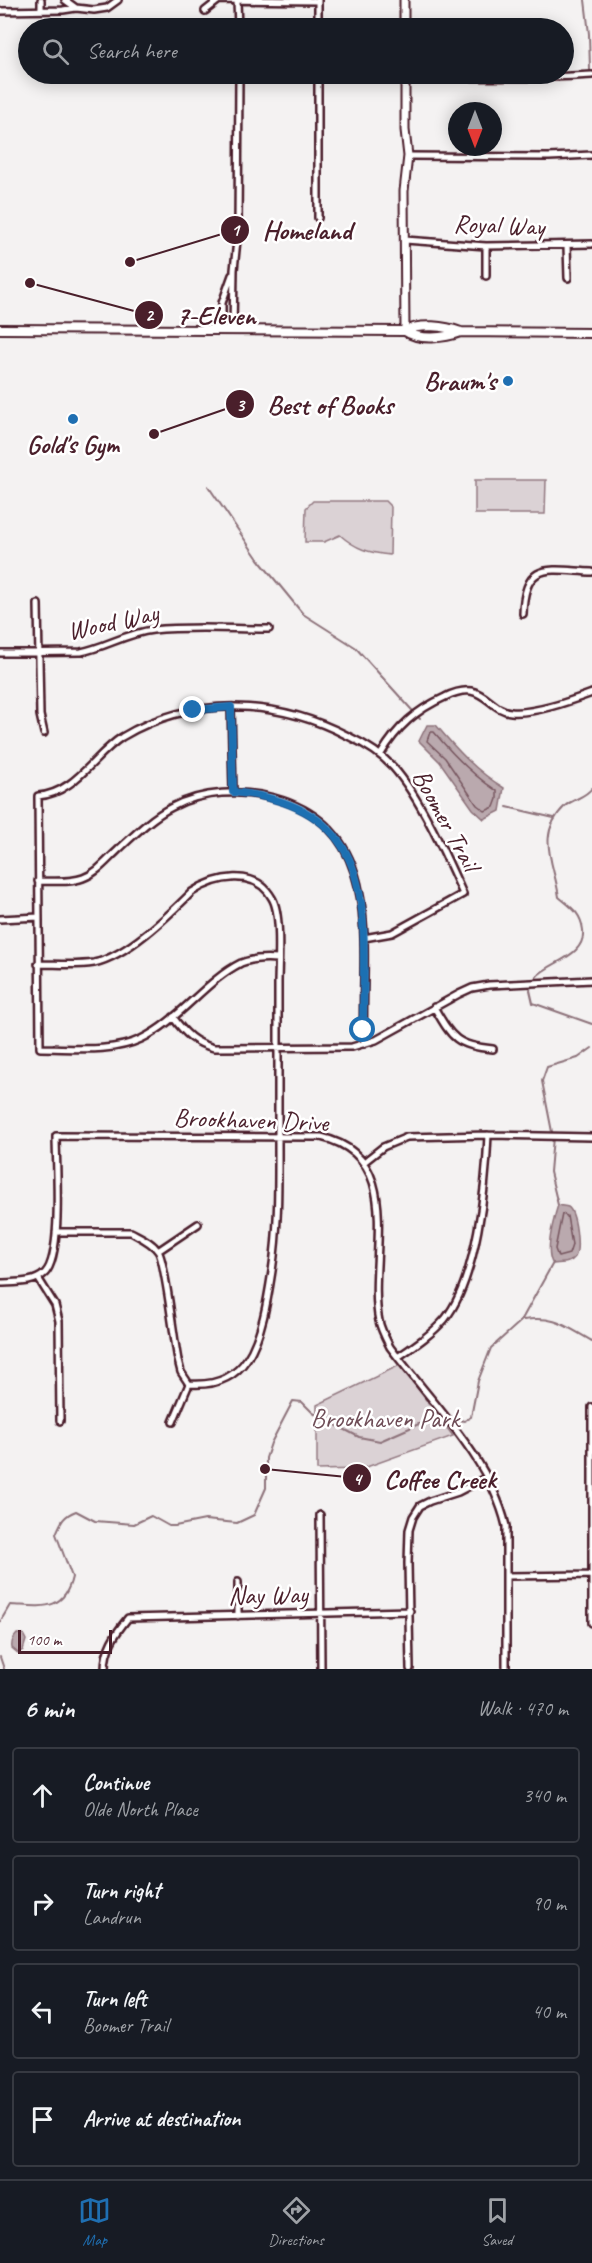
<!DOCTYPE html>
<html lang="en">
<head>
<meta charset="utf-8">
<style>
  body { margin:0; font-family:Caveat,sans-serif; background:#20242c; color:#f1f3f6 }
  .compass { position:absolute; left:448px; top:102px; width:54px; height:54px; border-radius:50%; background:#171b24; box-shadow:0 3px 15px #0003; rotate:180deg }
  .scale { position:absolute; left:18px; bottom:15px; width:94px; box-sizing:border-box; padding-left:6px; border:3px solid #4a1f2b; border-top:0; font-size:16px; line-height:21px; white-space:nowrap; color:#4a1f2b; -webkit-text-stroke:4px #fff; paint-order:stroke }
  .stop { position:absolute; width:18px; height:18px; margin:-14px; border:4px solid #1f6fb2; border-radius:50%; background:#fff }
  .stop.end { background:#1f6fb2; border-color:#fff; box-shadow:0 2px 6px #0008 }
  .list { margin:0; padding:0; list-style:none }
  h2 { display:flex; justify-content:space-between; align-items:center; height:78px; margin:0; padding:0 24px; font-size:26px }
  h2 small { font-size:20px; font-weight:400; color:#9ea1a6 }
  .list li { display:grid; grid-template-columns:39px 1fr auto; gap:18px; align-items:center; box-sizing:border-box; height:96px; margin:0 12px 12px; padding:0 12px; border:2px solid #363941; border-radius:6px }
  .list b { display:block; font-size:22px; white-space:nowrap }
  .list p { margin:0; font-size:20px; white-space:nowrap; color:#9ea1a6 }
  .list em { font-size:20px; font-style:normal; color:#9ea1a6 }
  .icon { flex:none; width:33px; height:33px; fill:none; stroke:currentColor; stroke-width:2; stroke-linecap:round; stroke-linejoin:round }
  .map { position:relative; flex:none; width:592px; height:1669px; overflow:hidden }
  .search { position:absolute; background:#171b24; box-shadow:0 3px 15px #0003; left:18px; right:18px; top:18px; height:66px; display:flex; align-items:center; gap:15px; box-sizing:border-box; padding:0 21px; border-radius:33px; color:#9ea1a6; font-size:22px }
  .sheet { height:510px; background:#171b24 }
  nav { display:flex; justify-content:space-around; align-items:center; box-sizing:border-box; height:84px; border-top:2px solid #363941; background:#171b24; font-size:16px; color:#9ea1a6 }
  nav a { display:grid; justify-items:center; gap:3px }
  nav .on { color:#1f6fb2 }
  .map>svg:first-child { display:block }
  .green { fill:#dbd2d5; stroke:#927880; stroke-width:1.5 }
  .water { fill:#baa9ae; stroke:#8d727a; stroke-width:1.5 }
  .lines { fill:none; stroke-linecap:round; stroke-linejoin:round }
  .shore { stroke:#77565f; stroke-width:1.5 }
  .stream { stroke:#8d727a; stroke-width:2 }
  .minor-casing { stroke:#4a1f2b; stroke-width:10 }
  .tertiary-casing { stroke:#4a1f2b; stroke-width:11 }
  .secondary-casing { stroke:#4a1f2b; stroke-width:12 }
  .minor { stroke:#fff; stroke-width:5 }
  .tertiary { stroke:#fff; stroke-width:7 }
  .secondary { stroke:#fff; stroke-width:8 }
  .route { stroke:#1f6fb2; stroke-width:8 }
  .poi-dot { fill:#1f6fb2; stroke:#fff; stroke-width:2 }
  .labels { text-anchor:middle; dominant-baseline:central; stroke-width:5; stroke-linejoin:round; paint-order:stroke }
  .street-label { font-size:26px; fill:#4a1f2b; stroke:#fff }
  .poi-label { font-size:26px; font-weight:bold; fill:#4a1f2b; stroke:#fff; text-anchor:end }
  .park-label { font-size:26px; fill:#6e4c56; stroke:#fff }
  .leader { fill:none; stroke:#4a1f2b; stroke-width:2 }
  .callout-dot { fill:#4a1f2b; stroke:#fff; stroke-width:2 }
  .mark-label { font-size:18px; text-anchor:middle; font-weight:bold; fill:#fff }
  .callout-label { font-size:27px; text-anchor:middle; font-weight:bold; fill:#4a1f2b; stroke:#fff; stroke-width:5; stroke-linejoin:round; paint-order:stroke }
</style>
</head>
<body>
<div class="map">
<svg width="592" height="1669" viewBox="0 0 592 1669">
  <rect width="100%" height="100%" fill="#f4f2f2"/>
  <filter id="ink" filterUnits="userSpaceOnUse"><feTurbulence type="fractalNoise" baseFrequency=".0167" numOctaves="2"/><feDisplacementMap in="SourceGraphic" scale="12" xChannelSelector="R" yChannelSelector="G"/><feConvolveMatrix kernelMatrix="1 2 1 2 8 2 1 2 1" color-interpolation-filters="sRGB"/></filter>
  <g filter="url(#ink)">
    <path class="green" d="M 475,480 L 546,480 L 545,514 L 475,514 Z
      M 313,501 L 385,501 L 391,507 L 390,555 C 369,553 356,549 340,535 L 324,542 L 305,542 L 306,508 Z
      M 400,1365 L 453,1436 L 361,1469 L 317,1470 L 317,1405 Z"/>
    <path class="water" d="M 427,725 L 436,725 C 457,750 476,771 504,788 L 500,811 L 484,819 L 473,809 L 440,762 L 419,741 Z
      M 558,1205 C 561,1206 565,1206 568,1207 C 576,1212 580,1249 575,1257 C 570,1264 561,1263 553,1264 C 544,1252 554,1218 558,1205 Z
      M 17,1634 L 23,1634 L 26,1640 L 23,1650 L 18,1653 L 12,1648 C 11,1642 13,1638 17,1634 Z"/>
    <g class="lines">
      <path class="shore" d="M 430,732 L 434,732 C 453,755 472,775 497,791 L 497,799 L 494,807 L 485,811 L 477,805 L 445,758 L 427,741 Z
        M 562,1214 L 567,1216 L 572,1245 L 569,1254 L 558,1257 L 555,1249 Z"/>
      <path class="stream" d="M 585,0 L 589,34 L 590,70
        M 208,486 L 258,559 L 303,614 L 355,647 L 420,719
        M 592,788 C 586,797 573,799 565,806 C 535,835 554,862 559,897 C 571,907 581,913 583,930 C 586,957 550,961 536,977 C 532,980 531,985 530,990 L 533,1003 L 592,1024
        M 507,807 L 554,818
        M 558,1205 L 550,1172 L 553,1137 L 542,1081 L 547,1067 L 578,1058 L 592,1048
        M 523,1320 C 557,1316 563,1325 592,1341
        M 449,1417 L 464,1421 L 471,1417 L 478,1381 L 491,1348 L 521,1321 L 553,1263
        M 0,1622 L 10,1605 C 40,1606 64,1613 72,1577 L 56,1534 C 61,1522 63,1516 76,1511 L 95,1521 L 134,1524 L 151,1516 L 169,1526 L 175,1526 L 205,1520 L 237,1523 L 254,1515 L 266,1488 L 266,1458 L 271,1443 L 293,1401 L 302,1402 L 313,1413 L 359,1437 L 380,1441 L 428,1420 L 443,1417
        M 0,1657 L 4,1669"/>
      <defs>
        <path id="minor" d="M 65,0 L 76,8
          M 318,0 L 318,28
          M 237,1 L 238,28
          M 41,10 L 41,0
          M 0,11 L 63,10 L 76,8 L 94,10 L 107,8 L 118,0
          M 205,11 L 219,0 L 318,1
          M 318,74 L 318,218
          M 405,75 C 467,78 529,79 592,75
          M 408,156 L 549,157 L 592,155
          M 405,240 L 486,246 L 592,244
          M 567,246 L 568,278
          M 486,276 L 486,246
          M 222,330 L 222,303 L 232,275
          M 233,330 L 234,270 L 238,230 L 239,74
          M 38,604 L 40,715 L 44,733
          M 523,614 C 524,560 549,570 592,572
          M 0,653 L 81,652 C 106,647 127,633 153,630 C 191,626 231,629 269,629
          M 231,707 L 233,792
          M 381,754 C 397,727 416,710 445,697 C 453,693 462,690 471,691 C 487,694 495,711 511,712 C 535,714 570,701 592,693
          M 38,881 C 52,881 70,883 83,878 C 97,873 107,860 118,850 C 134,835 152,817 172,807 C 202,791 241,789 274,798 C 390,829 359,954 364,1044
          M 0,919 L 39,917
          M 278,959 C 266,958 253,958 241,963 C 205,981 179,1021 141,1039 C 111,1053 73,1048 40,1048 L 38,796 C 74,794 94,755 122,737 C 193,695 277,699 348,736 C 365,744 380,753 393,767 C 420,797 446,856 463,894 L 392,933 L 364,938
          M 38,964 C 57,964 76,966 94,963 C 127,956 168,916 192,892 C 215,877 255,867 272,898 C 282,914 278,964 278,984 C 278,1034 278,1084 278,1135 C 278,1180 279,1226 272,1271 C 268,1297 262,1337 247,1359 C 233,1380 213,1386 189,1384
          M 434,1007 C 452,1038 456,1046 493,1049
          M 173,1017 C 185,1034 195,1043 214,1048 L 352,1047 L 376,1040 L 459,994 L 472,988 L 489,985 L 592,980
          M 364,1162 L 383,1147 L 407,1137 L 488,1135 L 592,1137
          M 56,1232 L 131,1232 C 140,1237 152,1242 158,1251 C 165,1260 174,1341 178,1360 L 181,1372 L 189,1384
          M 158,1251 L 198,1224
          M 38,1278 L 55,1305 L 59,1321 L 60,1421
          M 0,1283 C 14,1282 34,1284 45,1273 C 63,1255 56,1164 56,1136 L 321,1137 C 409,1157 366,1259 379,1321 C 381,1330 386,1339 390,1347 C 431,1402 490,1458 506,1526 L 506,1669
          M 398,1357 C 414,1346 432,1334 445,1319 C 477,1279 486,1185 488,1135
          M 592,1407 L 592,1623
          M 173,1422 L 189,1384
          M 320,1515 L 321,1669
          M 506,1576 L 592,1575
          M 238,1582 L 238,1616
          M 105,1669 C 105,1648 115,1634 128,1618 L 410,1611
          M 410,1669 L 408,1563 L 409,1530 L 413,1517 L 420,1506 L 430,1501 L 458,1492 L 487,1477"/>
        <path id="tertiary" d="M 404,0 L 404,28
          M 405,74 L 405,130 L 408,156 L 404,191 L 405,331"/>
        <path id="secondary" d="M 0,329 L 405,331 C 420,323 445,326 461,332 L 592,333
          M 405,331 C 419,341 445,338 461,332"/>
      </defs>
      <use href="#minor" class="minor-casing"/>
      <use href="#tertiary" class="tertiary-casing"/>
      <use href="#secondary" class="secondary-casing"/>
      <use href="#minor" class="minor"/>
      <use href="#tertiary" class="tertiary"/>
      <use href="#secondary" class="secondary"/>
    </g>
  </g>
  <g class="lines" filter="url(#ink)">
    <path class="route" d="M 193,710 L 231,707 L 233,792 C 384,807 363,915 363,1030"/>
  </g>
  <g class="poi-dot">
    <circle cx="508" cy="381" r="6"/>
    <circle cx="73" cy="419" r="6"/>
  </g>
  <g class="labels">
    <g class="street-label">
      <text transform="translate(499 225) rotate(2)">Royal Way</text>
      <text transform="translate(113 622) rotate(-12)">Wood Way</text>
      <text transform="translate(446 820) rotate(61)">Boomer Trail</text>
      <text transform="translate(251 1120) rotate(2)">Brookhaven Drive</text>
      <text transform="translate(268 1595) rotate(-1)">Nay Way</text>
    </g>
    <g class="poi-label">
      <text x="496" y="381">Braum's</text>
      <text x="73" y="444" text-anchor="middle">Gold's Gym</text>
    </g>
    <g class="park-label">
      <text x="385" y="1418">Brookhaven Park</text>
    </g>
  </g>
  <path class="leader" d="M130 262L235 230M30 283L149 315M154 434L240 404M265 1469L357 1478"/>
  <g class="callout-dot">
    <circle cx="130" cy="262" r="6"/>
    <circle cx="30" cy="283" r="6"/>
    <circle cx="154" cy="434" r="6"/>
    <circle cx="265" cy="1469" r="6"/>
    <circle cx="235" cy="230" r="15"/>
    <circle cx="149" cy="315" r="15"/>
    <circle cx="240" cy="404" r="15"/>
    <circle cx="357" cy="1478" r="15"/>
  </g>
  <g class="mark-label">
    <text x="235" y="236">1</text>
    <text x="149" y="321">2</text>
    <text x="240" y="411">3</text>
    <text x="357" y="1485">4</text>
  </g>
  <g class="callout-label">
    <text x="307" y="239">Homeland</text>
    <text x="216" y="324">7-Eleven</text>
    <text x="330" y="414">Best of Books</text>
    <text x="440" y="1488">Coffee Creek</text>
  </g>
</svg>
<svg class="compass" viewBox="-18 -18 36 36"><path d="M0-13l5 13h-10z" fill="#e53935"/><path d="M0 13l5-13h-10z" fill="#9ea1a6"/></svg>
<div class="scale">100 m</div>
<div class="stop" style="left:363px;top:1030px"></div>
<div class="stop end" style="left:193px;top:710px"></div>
<div class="search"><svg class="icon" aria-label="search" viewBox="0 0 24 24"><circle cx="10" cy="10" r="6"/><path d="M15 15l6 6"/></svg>Search here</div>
</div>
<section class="sheet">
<h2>6 min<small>Walk · 470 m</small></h2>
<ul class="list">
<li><svg class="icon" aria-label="ahead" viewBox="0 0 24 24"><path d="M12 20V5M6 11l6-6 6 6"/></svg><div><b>Continue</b><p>Olde North Place</p></div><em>340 m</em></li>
<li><svg class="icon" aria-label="right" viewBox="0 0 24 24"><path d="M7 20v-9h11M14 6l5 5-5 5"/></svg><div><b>Turn right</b><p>Landrun</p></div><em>90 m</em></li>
<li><svg class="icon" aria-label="left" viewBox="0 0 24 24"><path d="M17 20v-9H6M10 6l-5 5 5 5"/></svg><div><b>Turn left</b><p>Boomer Trail</p></div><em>40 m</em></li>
<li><svg class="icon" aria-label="arrive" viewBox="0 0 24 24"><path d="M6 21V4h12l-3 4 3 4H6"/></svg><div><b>Arrive at destination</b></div></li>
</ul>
</section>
<nav>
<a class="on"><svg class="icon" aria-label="map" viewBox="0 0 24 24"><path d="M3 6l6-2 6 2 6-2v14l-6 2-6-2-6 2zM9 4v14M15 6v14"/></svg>Map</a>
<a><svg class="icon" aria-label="directions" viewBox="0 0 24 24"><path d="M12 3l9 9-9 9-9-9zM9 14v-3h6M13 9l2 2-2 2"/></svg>Directions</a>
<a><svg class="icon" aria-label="saved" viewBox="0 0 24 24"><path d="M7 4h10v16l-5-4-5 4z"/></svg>Saved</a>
</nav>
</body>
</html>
